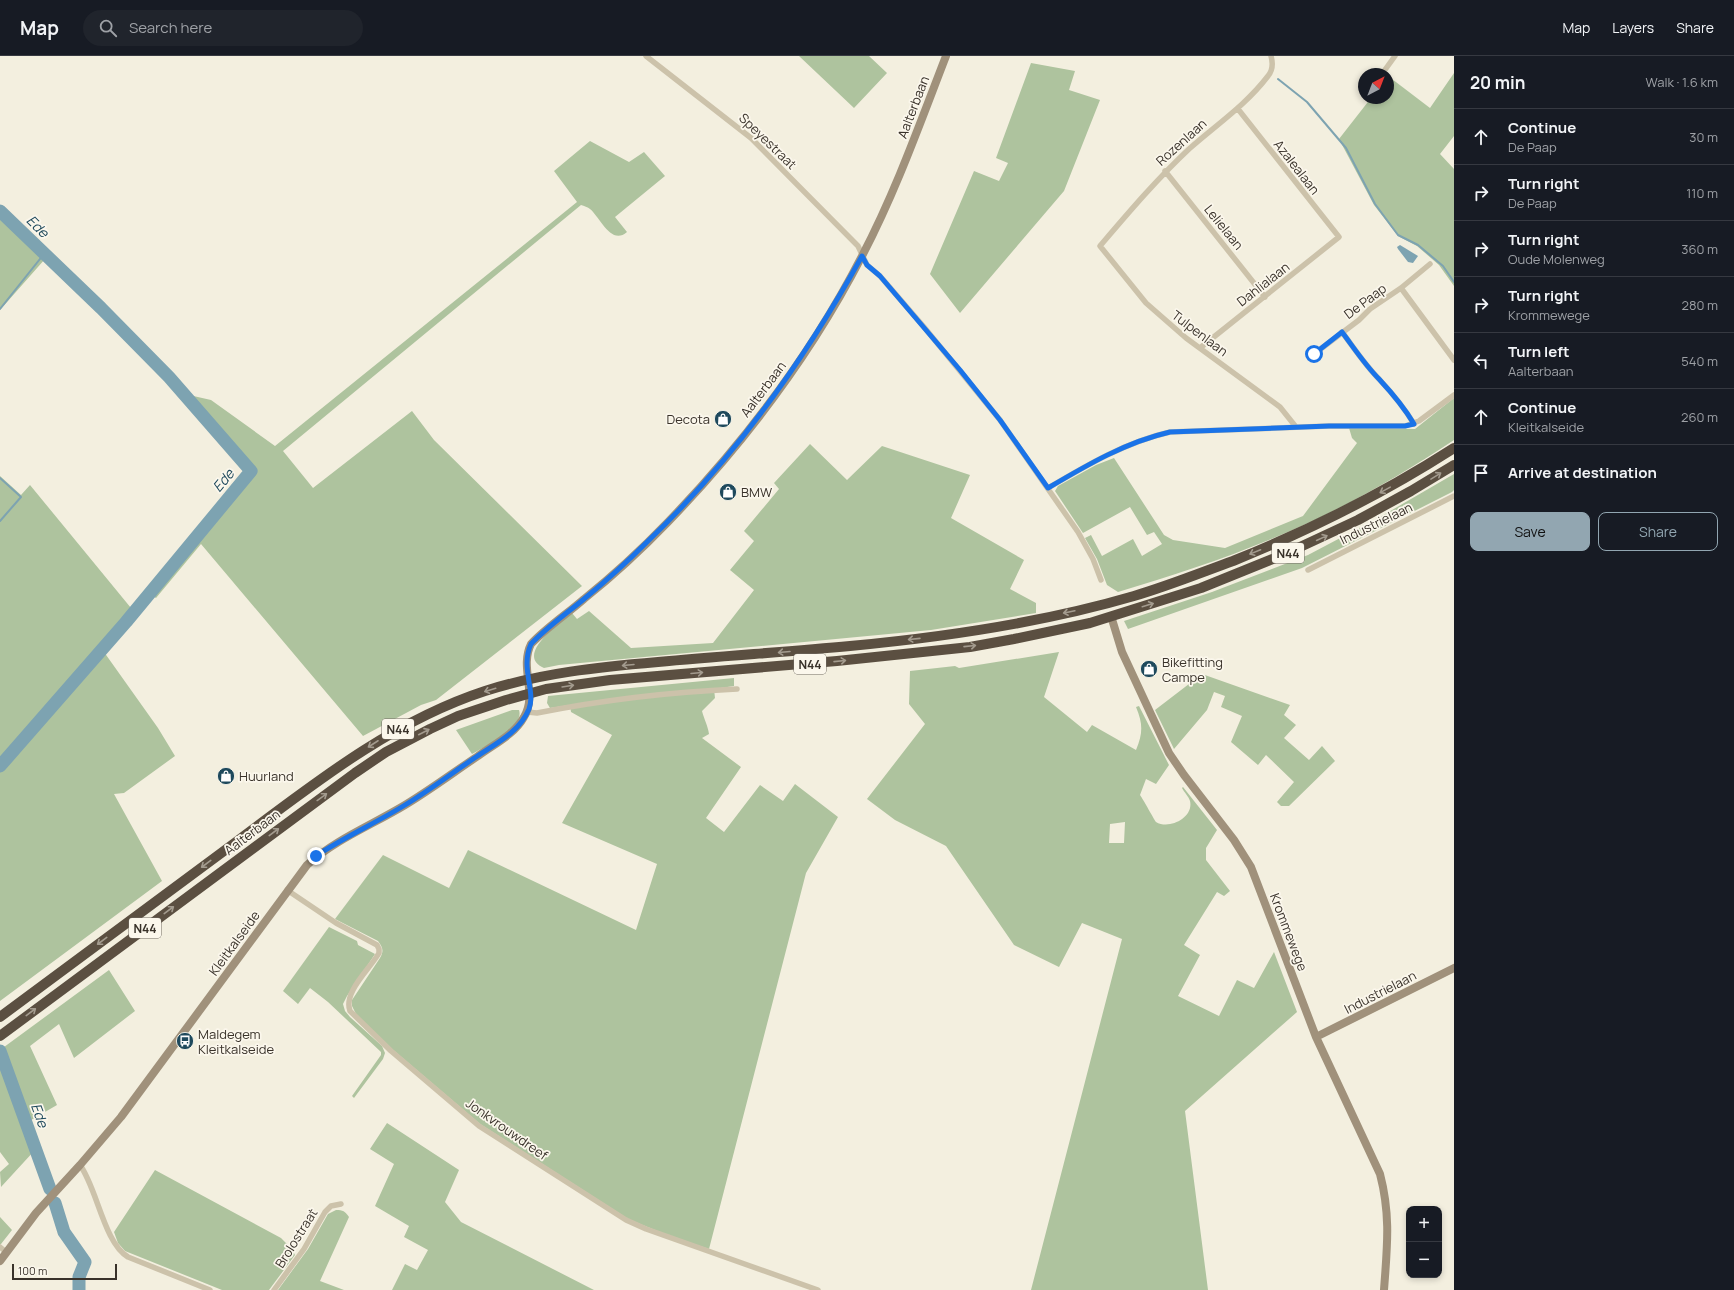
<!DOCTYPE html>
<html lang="en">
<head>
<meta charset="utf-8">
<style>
  body { margin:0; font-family:Manrope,sans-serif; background:#20242c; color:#f1f3f6 }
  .controls { position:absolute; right:12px; bottom:12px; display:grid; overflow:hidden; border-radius:8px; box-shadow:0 2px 6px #0003 }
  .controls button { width:36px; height:36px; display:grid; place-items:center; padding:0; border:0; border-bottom:1px solid #363941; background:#171b24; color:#f1f3f6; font:20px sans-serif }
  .compass { position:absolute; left:1358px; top:12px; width:36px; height:36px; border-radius:50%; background:#171b24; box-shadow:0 2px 6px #0003; rotate:42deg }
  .scale { position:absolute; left:12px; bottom:10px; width:105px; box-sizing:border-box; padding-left:4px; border:2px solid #39322a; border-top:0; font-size:11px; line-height:14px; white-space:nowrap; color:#39322a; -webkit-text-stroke:3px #fbf7ec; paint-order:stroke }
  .stop { position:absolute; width:12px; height:12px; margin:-9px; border:3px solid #1a73e8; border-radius:50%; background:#fff }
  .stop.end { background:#1a73e8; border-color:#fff; box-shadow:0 1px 4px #0008 }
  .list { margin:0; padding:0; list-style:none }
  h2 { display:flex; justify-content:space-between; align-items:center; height:52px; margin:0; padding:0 16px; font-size:17px }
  h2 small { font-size:13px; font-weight:400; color:#9ea1a6 }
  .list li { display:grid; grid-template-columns:26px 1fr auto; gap:12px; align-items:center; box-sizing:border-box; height:56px; padding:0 16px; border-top:1px solid #363941 }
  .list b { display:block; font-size:15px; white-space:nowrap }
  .list p { margin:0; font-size:13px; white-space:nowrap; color:#9ea1a6 }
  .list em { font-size:13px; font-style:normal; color:#9ea1a6 }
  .actions { display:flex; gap:8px; padding:12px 16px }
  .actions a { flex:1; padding:9px 0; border:1px solid #92a6b1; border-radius:8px; text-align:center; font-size:14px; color:#92a6b1 }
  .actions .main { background:#92a6b1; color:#111 }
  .icon { flex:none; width:22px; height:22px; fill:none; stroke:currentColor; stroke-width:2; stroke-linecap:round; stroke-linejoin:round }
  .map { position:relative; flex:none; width:1454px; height:1234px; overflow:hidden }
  header { display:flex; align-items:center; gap:24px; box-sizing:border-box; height:56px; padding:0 20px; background:#171b24; border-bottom:1px solid #363941 }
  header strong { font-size:19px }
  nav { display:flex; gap:22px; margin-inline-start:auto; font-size:14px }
  .search { width:280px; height:36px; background:#20242c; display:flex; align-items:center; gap:10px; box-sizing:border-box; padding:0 14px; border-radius:22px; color:#9ea1a6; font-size:15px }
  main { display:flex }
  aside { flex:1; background:#171b24 }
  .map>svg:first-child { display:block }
  .green { fill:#aec39e; fill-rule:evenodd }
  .water { fill:#7da3b1 }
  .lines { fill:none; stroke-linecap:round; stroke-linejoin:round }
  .stream { stroke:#7da3b1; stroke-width:2 }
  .river { stroke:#7da3b1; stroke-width:13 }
  .street { stroke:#ccc2aa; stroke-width:5.5 }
  .secondary { stroke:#a0917b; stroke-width:8 }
  .highway { stroke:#5b4f41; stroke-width:10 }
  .oneway { stroke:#a39b8e }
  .route { stroke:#1a73e8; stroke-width:5 }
  .labels { text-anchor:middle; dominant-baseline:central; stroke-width:3.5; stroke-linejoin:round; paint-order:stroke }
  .shield { fill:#fbf7ec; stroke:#736d64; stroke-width:1 }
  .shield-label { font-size:12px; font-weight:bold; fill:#39322a }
  .street-label { font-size:13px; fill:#39322a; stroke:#fbf7ec }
  .poi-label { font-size:13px; fill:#39322a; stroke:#fbf7ec; text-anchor:start }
  .water-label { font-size:14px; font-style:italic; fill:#1e495c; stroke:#fbf7ec }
</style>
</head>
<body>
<header>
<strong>Map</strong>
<div class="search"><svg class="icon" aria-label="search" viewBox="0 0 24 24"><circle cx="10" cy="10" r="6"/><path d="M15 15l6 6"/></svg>Search here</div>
<nav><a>Map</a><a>Layers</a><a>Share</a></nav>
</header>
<main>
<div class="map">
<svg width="1454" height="1234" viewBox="0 0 1454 1234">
  <rect width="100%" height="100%" fill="#f3efdf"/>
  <path class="green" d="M 799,0 L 869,0 L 887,17 L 854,52 Z
    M 1031,7 L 1075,15 L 1069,34 L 1100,44 L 1064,135 L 960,257 L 930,218 L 974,115 L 999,125 L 1008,107 L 996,102 Z
    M 1454,17 L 1454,80 L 1440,98 L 1454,113 L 1454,230 L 1439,209 L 1417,190 L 1398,180 L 1374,149 L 1339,83 L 1371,42 L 1388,42 L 1388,20 L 1430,52 Z
    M 590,85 L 629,106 L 644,96 L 665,120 L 615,161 L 627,176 C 611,190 600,161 590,153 C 588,151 584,150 581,149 L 283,395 L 313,432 L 412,355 L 434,384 L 582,530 L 436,644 L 421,649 L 363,680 L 201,488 L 156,542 L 145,535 L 247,415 L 206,371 L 211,366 L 187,341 L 189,339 L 211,344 L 275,390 L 577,146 L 554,115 Z
    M 0,159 L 45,203 L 0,254 Z
    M 1454,342 L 1454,384 C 1410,413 1365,440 1317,463 C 1253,493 1186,516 1118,536 L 1107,529 L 1097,503 L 1085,482 L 1091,479 L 1102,500 L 1133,483 L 1142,500 L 1162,488 L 1154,476 L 1147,479 L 1130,451 L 1083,477 L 1055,435 L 1058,430 L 1096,409 L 1114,402 L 1164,479 L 1173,484 L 1225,492 L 1303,460 L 1357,387 L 1352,382 L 1349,372 L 1415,373 Z
    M 810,388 L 847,424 L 882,390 L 970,419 L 951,462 L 1024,504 L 1010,533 L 1036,547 L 1036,557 L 931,574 L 559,609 L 544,612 C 514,599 560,567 572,557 L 577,563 L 589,555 L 631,592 L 713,587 L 754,534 L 730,514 L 754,485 L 744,475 L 779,433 L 774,427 Z
    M 1454,418 L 1454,434 L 1452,436 L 1302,512 L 1128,573 L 1124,565 L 1212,536 L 1308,499 L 1380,461 Z
    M 0,420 L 21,439 L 30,429 L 131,552 L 99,589 L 158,672 L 175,700 L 124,737 L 114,738 L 162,825 L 0,945 Z
    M 1059,596 L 1044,641 L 1087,676 L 1092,669 L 1136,694 C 1143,677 1143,668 1136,651 L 1139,650 L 1169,709 L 1156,728 L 1146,723 L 1140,739 C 1143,743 1155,765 1156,766 C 1169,774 1194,762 1190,745 C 1189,741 1184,736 1182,732 L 1183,731 L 1217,774 L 1206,792 L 1206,804 L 1230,835 L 1224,840 L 1217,836 L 1184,889 L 1200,899 L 1178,940 L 1219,960 L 1237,924 L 1254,932 L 1274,896 L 1297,956 L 1185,1055 L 1208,1234 L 1031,1234 L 1122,883 L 1082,867 L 1059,911 L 1014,889 L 946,790 L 895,764 L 867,743 L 925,668 L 909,648 L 910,615 L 955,610 L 959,612 ZM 1125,766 L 1124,787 L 1109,787 L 1110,768 Z
    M 1202,618 L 1290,649 L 1284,659 L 1296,669 L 1284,682 L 1309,704 L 1322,690 L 1335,705 L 1289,750 L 1281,750 L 1277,746 L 1294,726 L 1266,699 L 1258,709 L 1231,686 L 1242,660 L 1221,651 L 1225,640 L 1214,636 L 1207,654 L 1174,693 L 1155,654 Z
    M 734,622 L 734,630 L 714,633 L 715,642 L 702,655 C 704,663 708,670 709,678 L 702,682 L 741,711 L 706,762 L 724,776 L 760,729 L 783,745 L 795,728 L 838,761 L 806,817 L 709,1193 L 672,1181 L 628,1163 L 480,1068 L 392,993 L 357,960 L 352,950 L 352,944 L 380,902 C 384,895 383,892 378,885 L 335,863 L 383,799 L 449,832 L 468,794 L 636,874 L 657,808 L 562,767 L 612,679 L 571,656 L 570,649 L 550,652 L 547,647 L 548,640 Z
    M 512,654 L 519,654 C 525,671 484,691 472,698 L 456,674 Z
    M 329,871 L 357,885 L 358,889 L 375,898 L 347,940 L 343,948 L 345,955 L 350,961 L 382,990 L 385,997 L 383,1003 L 354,1042 L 352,1040 L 381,999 L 381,996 L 328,946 L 310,932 L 298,948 L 283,935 Z
    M 109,914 L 135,955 L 74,1002 L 59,968 L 30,990 L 57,1049 L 26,1067 L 35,1094 L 1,1131 L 0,1116 L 9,1108 L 0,1096 L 0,994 Z
    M 387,1067 L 459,1114 L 445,1146 L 461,1166 L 594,1234 L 392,1234 L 405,1208 L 417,1214 L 428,1194 L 404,1181 L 409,1170 L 375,1150 L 394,1108 L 370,1093 Z
    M 155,1114 L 281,1182 L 292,1193 L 295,1199 L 269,1234 L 222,1234 L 125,1195 L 118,1187 L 114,1176 Z
    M 58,1147 L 66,1176 L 86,1200 L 88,1205 L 88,1210 L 81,1221 L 82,1234 L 76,1234 L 76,1219 L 82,1210 L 83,1206 L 61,1177 L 55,1152 Z
    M 336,1154 C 343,1154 345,1155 349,1161 L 320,1225 L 344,1234 L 278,1234 L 308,1193 L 328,1158 Z
    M 0,1161 L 12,1174 L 1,1188 L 0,1188 Z"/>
  <path class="water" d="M 1400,189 L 1418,200 L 1413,207 L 1408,206 L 1398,193 L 1397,191 Z"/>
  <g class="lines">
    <path class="stream" d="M 1278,23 L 1307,46 L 1346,92 L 1375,148 L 1398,179 L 1418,189 L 1443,210 L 1454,226
      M 0,253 L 44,198
      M 0,422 L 21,441 L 0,465"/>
    <path class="river" d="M 0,155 L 101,252 L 169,321 L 251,415 L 126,566 L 0,710
      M 0,995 L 50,1133
      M 55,1147 L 64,1176 L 85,1206 L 79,1221 L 79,1234"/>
    <path class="street" d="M 646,0 L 751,82 L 858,190 L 867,209 L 880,220 L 924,271 L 1000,364 L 1078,476 L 1093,503 L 1101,524
      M 1271,0 C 1273,7 1273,14 1268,20 C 1246,49 1216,69 1189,93 C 1157,123 1129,156 1100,190 L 1146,247 L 1186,282 L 1280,351 L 1296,371
      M 1382,18 L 1395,0
      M 1165,115 L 1265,241
      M 1401,232 L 1454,304
      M 1342,276 C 1354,292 1365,309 1379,323 C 1392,337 1404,351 1414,368
      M 1200,292 L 1339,181 L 1238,53
      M 1314,298 L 1359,264 L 1370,253 L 1401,232 L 1430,208
      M 1048,432 C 1087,409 1126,386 1170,376 L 1329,370 L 1405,370 L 1419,365 L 1454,339
      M 1308,514 L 1454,440
      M 527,656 L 537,657 C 603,644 671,636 737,633
      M 287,834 L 336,867 L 377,889 L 379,893 L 379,897 C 370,913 343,936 350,955 L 391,995 L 479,1070 L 626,1164 L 646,1173 L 818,1234
      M 80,1109 C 97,1132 104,1187 128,1201 L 210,1234
      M 0,1191 L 6,1196
      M 274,1234 L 304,1193 L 325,1156 L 331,1150 L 341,1148"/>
    <path class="secondary" d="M 1111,560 L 1122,596 L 1169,697 L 1184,719 L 1234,784 L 1251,811 L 1316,981 L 1380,1118 C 1391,1160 1387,1192 1384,1234
      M 1316,981 L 1454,912
      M 0,1205 L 36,1157 L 80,1109 L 121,1061 L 307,809 C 336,783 372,769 405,749 C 430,734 454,716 478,700 C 494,688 514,679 524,661 C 538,638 519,612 531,588 C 547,571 567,558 584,543 C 614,519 642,493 668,466 C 744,387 812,297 862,200 C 896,135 920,67 946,0"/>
    <path class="highway" d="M 0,961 C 77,904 155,846 232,789 C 311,730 390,666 485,635 C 541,617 599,611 658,606 C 722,600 786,596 850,590 C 946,581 1042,567 1134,540 C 1168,530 1200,517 1233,505 C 1310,474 1384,437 1454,392
      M 0,980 L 355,717 L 386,696 L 430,673 L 458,660 L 506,644 L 546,633 L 610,624 L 837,605 L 970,591 L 1014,583 L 1090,567 L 1201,532 L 1285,498 L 1358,464 L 1411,435 L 1454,409"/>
  </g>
  <defs><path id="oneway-shaft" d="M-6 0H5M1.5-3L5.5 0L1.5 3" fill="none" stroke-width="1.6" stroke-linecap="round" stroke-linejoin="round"/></defs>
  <g class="oneway">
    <use href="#oneway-shaft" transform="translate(1436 420) rotate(-32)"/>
    <use href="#oneway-shaft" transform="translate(1385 434) rotate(151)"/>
    <use href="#oneway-shaft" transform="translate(1322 482) rotate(-25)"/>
    <use href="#oneway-shaft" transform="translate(1255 496) rotate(158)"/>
    <use href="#oneway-shaft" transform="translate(1148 549) rotate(-17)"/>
    <use href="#oneway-shaft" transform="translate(1069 556) rotate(168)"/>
    <use href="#oneway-shaft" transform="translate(914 583) rotate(174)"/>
    <use href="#oneway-shaft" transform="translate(970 590) rotate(-6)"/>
    <use href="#oneway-shaft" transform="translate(784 596) rotate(175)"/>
    <use href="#oneway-shaft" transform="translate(840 605) rotate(-6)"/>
    <use href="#oneway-shaft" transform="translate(628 609) rotate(175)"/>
    <use href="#oneway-shaft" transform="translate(697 617) rotate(-5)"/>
    <use href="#oneway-shaft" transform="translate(568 630) rotate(-9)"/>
    <use href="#oneway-shaft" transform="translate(490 634) rotate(163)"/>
    <use href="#oneway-shaft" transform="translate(424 676) rotate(-27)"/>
    <use href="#oneway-shaft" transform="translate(373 688) rotate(147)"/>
    <use href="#oneway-shaft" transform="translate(322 741) rotate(-36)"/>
    <use href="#oneway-shaft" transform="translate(274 776) rotate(-37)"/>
    <use href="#oneway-shaft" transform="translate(206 808) rotate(143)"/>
    <use href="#oneway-shaft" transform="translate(169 854) rotate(-37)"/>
    <use href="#oneway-shaft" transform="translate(102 885) rotate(143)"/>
    <use href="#oneway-shaft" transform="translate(31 956) rotate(-37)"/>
  </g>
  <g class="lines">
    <path class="route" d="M 316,800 C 344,781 376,767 405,749 C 430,734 452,717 476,701 C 495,688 519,677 529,653 C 536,635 520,612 531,588 C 547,571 566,558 584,543 C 606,525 627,506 647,486 C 734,403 804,305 862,200 L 867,209 L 880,220 L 960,314 L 1000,364 L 1048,432 C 1087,409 1126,386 1170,376 L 1329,370 L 1405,370 L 1414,368 C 1404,351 1392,337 1379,323 C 1365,309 1354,292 1342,276 L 1314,298"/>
  </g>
  <defs>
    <symbol id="shop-disc" viewBox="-11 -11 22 22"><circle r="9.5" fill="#1e495c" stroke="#fbf7ec"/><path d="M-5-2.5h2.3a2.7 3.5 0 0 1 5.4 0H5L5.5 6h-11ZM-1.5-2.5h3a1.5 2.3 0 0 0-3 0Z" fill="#fff"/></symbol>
    <symbol id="bus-disc" viewBox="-11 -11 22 22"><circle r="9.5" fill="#1e495c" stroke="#fbf7ec"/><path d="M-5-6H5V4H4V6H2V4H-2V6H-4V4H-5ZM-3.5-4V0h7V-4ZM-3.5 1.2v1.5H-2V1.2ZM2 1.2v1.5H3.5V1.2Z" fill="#fff"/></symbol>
  </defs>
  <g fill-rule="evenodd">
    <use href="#shop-disc" x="713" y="353" width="20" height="20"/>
    <use href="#shop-disc" x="718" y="426" width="20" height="20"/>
    <use href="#shop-disc" x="1139" y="603" width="20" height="20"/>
    <use href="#shop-disc" x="216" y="710" width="20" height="20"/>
    <use href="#bus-disc" x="175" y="975" width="20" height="20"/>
  </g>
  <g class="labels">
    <g class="shield">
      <rect x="1272" y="487" width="32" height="20" rx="3"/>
      <rect x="794" y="598" width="32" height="20" rx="3"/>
      <rect x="382" y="663" width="32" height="20" rx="3"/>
      <rect x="129" y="862" width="32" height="20" rx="3"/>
    </g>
    <g class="shield-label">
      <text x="1288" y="497">N44</text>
      <text x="810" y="608">N44</text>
      <text x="398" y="673">N44</text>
      <text x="145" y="872">N44</text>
    </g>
    <g class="street-label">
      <text transform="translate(913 51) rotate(-69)">Aalterbaan</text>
      <text transform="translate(768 85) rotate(44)">Speyestraat</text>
      <text transform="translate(1181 86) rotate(-42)">Rozenlaan</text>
      <text transform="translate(1297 111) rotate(52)">Azalealaan</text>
      <text transform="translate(1224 171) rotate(51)">Lelielaan</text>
      <text transform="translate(1263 228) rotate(-38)">Dahlialaan</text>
      <text transform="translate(1365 245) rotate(-37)">De Paap</text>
      <text transform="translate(1200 277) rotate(37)">Tulpenlaan</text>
      <text transform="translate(763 333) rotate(-53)">Aalterbaan</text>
      <text transform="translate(1376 467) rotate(-26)">Industrielaan</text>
      <text transform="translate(252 776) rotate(-37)">Aalterbaan</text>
      <text transform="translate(1289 876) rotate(69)">Krommewege</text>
      <text transform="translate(234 887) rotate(-54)">Kleitkalseide</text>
      <text transform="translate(1380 936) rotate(-27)">Industrielaan</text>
      <text transform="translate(507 1073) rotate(35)">Jonkvrouwdreef</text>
      <text transform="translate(296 1182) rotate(-58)">Brolostraat</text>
    </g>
    <g class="poi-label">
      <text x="710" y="363" text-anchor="end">Decota</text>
      <text x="741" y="436">BMW</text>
      <text x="1162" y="606">Bikefitting<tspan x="1162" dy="15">Campe</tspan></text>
      <text x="239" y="720">Huurland</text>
      <text x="198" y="978">Maldegem<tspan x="198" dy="15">Kleitkalseide</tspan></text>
    </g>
    <g class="water-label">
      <text transform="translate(38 170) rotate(45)">Ede</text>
      <text transform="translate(223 424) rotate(-50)">Ede</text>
      <text transform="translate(40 1059) rotate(70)">Ede</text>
    </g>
  </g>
</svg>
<div class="controls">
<button>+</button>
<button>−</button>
</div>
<svg class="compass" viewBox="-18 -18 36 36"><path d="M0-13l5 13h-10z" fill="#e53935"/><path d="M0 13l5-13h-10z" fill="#9ea1a6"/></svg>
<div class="scale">100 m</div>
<div class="stop" style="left:1314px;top:298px"></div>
<div class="stop end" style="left:316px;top:800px"></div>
</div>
<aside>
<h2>20 min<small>Walk · 1.6 km</small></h2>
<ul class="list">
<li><svg class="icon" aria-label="ahead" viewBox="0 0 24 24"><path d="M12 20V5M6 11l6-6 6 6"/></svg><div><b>Continue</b><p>De Paap</p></div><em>30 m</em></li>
<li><svg class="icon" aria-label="right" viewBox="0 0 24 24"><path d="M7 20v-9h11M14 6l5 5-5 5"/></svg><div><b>Turn right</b><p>De Paap</p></div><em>110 m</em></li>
<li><svg class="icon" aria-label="right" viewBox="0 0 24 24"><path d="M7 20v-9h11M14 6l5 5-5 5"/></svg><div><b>Turn right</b><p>Oude Molenweg</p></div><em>360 m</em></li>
<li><svg class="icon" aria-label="right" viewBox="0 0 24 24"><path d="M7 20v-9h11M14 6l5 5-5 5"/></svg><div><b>Turn right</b><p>Krommewege</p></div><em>280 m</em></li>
<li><svg class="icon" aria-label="left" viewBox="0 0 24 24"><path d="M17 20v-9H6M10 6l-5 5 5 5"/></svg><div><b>Turn left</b><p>Aalterbaan</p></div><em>540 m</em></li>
<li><svg class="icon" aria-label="ahead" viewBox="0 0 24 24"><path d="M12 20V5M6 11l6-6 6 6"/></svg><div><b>Continue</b><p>Kleitkalseide</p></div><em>260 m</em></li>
<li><svg class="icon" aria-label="arrive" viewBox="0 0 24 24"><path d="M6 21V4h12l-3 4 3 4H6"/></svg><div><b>Arrive at destination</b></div></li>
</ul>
<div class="actions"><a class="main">Save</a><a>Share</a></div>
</aside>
</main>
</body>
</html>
